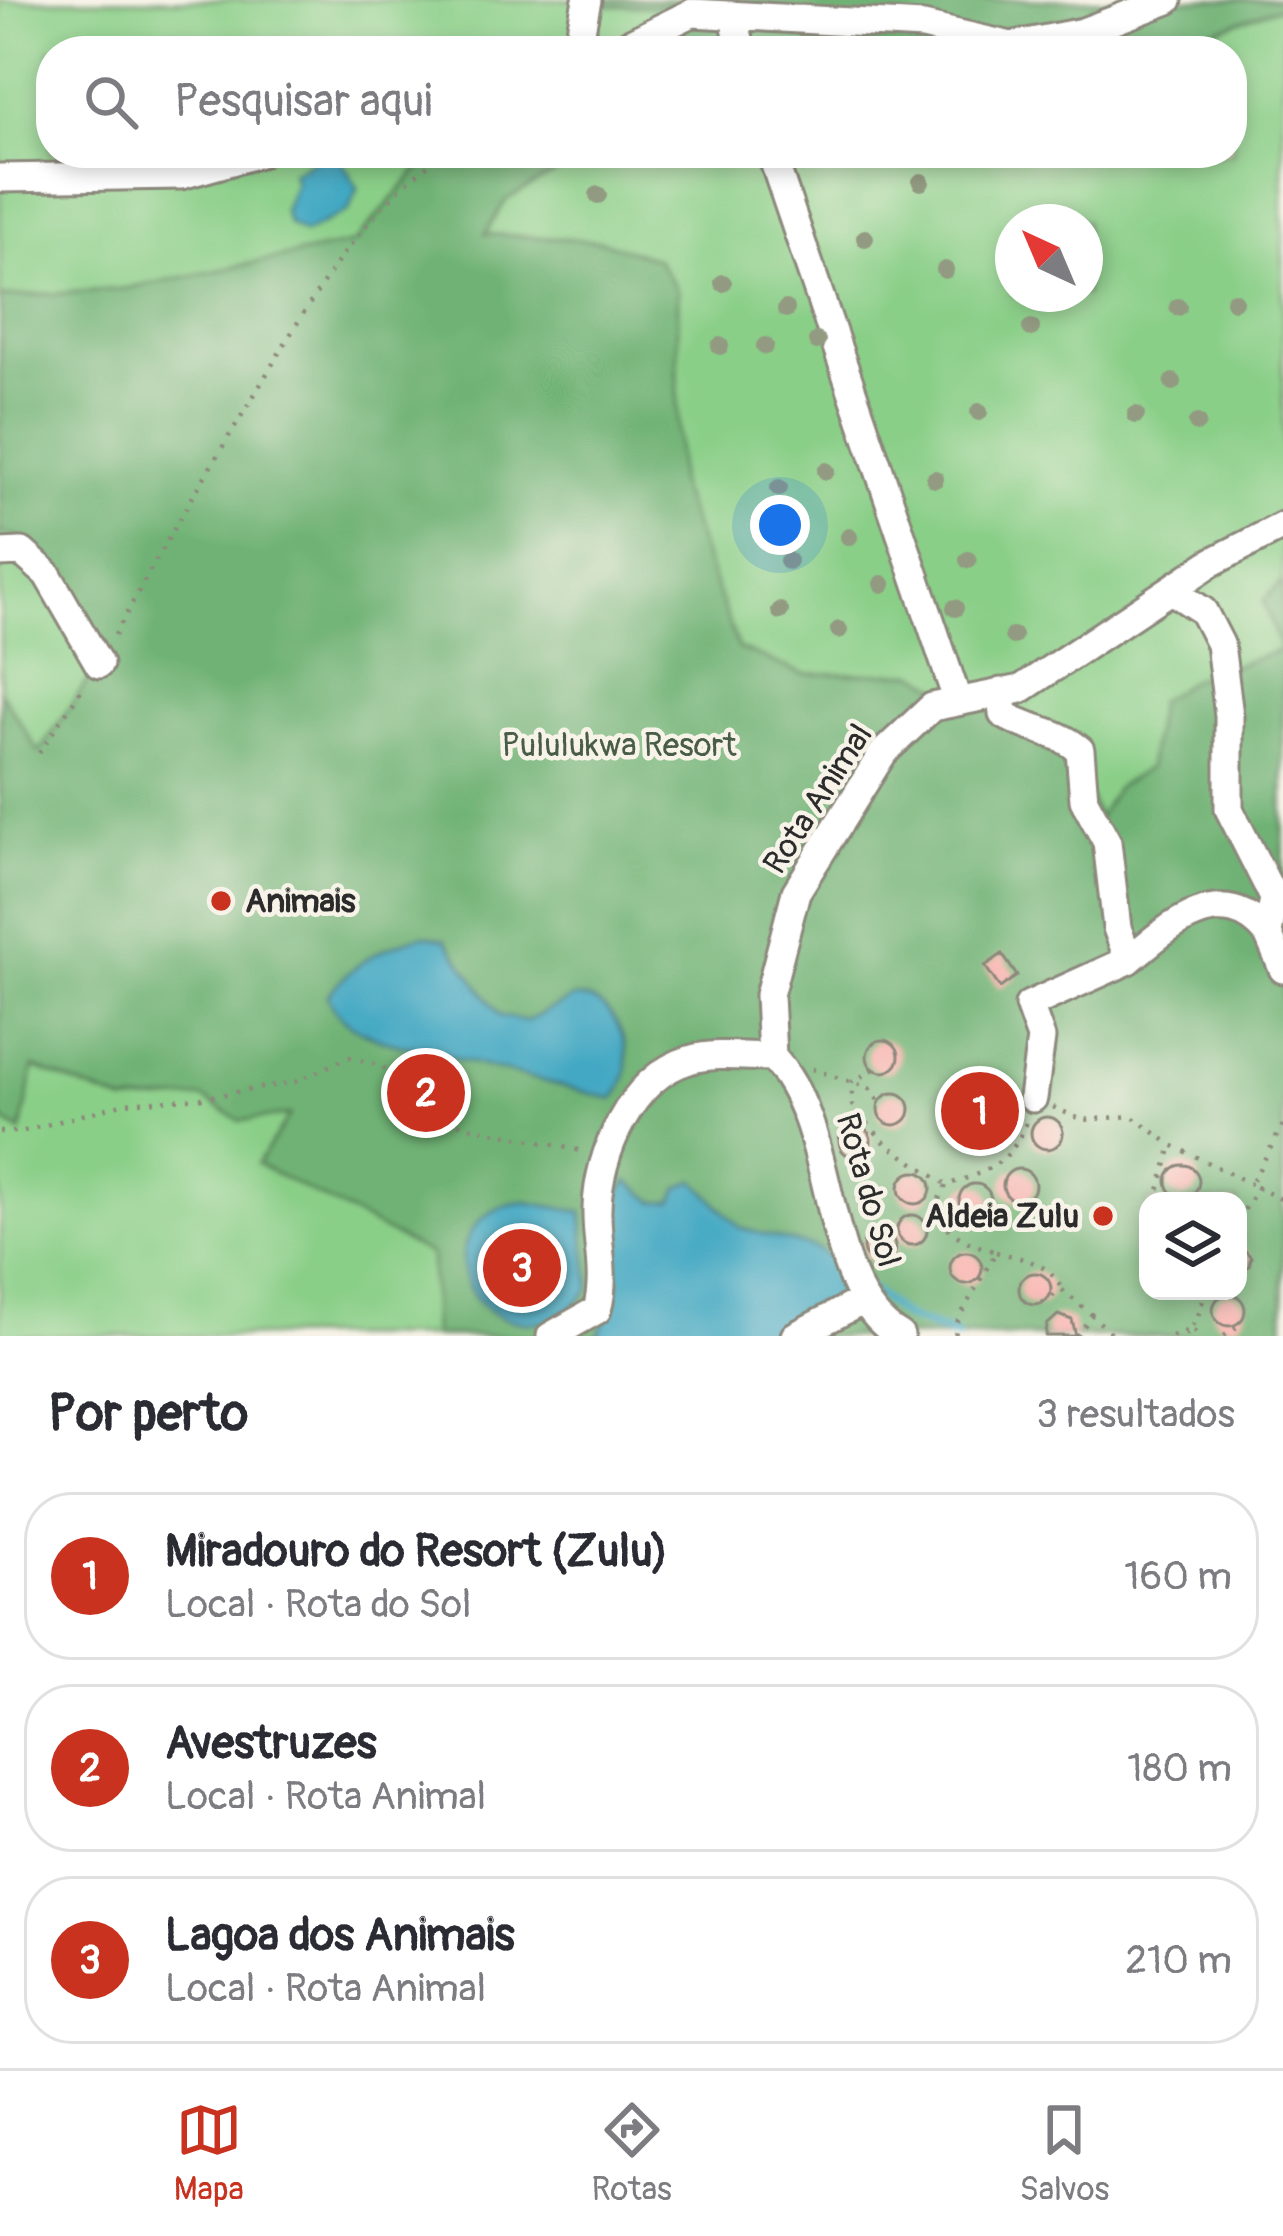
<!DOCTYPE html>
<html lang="pt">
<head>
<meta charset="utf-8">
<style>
  body { margin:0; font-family:Pangolin,sans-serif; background:#f2f2f3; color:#2b2b33 }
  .controls { position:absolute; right:36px; bottom:36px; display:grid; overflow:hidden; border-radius:24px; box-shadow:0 6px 18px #0003 }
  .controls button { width:108px; height:108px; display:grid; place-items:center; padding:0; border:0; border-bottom:3px solid #e1e1e2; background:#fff; color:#2b2b33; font:60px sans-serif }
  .compass { position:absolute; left:995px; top:204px; width:108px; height:108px; border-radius:50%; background:#fff; box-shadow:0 6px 18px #0003; rotate:316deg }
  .you { position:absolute; left:780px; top:525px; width:42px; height:42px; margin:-30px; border:9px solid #fff; border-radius:50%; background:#1a73e8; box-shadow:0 0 0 18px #1a73e833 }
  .badge { display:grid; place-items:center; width:78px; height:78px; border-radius:50%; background:#c8321e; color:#fff; font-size:39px; font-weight:700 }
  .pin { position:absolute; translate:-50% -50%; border:6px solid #fff; box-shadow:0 3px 12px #0006 }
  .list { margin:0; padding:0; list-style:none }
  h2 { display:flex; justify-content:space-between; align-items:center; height:156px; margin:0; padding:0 48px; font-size:51px }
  h2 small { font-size:39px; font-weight:400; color:#7c7c81 }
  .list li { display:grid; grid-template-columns:78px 1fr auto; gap:36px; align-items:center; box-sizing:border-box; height:168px; margin:0 24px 24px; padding:0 24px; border:3px solid #e1e1e2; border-radius:48px }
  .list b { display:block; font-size:45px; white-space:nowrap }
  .list p { margin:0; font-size:39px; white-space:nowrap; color:#7c7c81 }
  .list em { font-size:39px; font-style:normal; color:#7c7c81 }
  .icon { flex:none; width:66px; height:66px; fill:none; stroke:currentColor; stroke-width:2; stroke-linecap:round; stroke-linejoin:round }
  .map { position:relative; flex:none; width:1283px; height:1336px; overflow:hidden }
  .search { position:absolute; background:#fff; box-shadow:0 6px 18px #0003; left:36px; right:36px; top:36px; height:132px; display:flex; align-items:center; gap:30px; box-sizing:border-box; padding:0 42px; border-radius:48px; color:#7c7c81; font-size:45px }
  .sheet { height:732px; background:#fff }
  nav { display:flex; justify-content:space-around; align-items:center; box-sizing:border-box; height:168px; border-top:3px solid #e1e1e2; background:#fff; font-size:33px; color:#7c7c81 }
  nav a { display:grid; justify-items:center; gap:6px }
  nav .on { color:#c8321e }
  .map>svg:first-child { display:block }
  .green { fill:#8acf88; stroke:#5a7d5a; stroke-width:3; fill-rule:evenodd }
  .forest { fill:#6fb274; stroke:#4d6e50; stroke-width:3; fill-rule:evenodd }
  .water { fill:#43a8c3; stroke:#376a77; stroke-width:3 }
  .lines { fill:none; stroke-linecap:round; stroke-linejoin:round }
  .stream { stroke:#43a8c3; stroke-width:8 }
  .building { fill:#f9aaa8 }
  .minor-casing { stroke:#8c887b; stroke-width:33 }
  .path { stroke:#8c887b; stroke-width:4.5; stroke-dasharray:3 9; stroke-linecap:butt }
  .minor { stroke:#fff; stroke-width:27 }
  .tree { fill:#939a82 }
  .poi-dot { fill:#c8321e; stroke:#f7f3e8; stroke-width:4.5 }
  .labels { text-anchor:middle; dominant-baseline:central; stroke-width:9; stroke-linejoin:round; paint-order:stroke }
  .park-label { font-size:33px; fill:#485c47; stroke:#f7f3e8 }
  .street-label { font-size:33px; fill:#2b2b2b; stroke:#f7f3e8 }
  .poi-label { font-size:33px; font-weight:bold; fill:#2b2b2b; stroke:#f7f3e8; text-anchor:start }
</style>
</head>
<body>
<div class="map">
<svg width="1283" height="1336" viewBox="0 0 1283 1336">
  <rect width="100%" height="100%" fill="#f7f3e8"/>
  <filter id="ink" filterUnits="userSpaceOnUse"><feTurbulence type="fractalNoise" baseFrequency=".00833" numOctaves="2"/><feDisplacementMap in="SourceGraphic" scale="24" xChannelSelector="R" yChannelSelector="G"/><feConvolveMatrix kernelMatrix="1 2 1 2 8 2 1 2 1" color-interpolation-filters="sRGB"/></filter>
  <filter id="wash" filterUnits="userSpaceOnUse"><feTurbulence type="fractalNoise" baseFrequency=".004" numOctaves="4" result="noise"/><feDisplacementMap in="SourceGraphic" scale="48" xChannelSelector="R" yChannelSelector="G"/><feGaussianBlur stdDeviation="2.7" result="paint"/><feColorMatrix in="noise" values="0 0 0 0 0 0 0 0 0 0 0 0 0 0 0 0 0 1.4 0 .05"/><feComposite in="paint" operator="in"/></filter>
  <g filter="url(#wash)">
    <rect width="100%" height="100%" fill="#eee6cb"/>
    <path class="green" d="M 0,0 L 1283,0 L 1283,1336 L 0,1336 ZM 51,51 L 1232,51 L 1232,153 L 51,153 ZM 1013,222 L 1085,222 L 1085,294 L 1013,294 ZM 1148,1201 L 1238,1201 L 1238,1291 L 1148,1291 Z"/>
    <path class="forest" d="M 604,0 L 1283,0 L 1283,6 L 1157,51 L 614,51 L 705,6 L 609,6 Z
      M 445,153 L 591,153 L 506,200 L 485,234 L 601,241 L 657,259 L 678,291 L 678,483 L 738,648 L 803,674 L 917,673 L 957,699 L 1062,733 L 1098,818 L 1116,788 L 1148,768 L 1158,701 L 1193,679 L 1281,650 L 1263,601 L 1283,581 L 1283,1336 L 433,1336 L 431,1255 L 257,1164 L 290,1115 L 240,1121 L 203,1098 L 125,1103 L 34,1067 L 21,1132 L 0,1118 L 0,691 L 39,752 L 99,664 C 79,617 61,536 0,533 L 0,297 L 123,289 L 354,243 L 418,170 ZM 1148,1201 L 1238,1201 L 1238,1291 L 1148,1291 Z"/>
    <path class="water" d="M 323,155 L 339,157 L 358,188 L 348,211 L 304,233 L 288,223 L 284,210 L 295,183 L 292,173 Z
      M 423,935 L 445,939 L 500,1016 L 527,1021 L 573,998 C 620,993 644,1070 613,1099 L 382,1040 C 358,1030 337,1022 328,995 C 354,962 382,947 423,935 Z
      M 695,1180 L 740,1228 L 815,1248 L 837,1262 L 845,1289 L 841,1299 L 785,1336 L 597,1336 L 617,1294 L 611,1203 L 628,1181 L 655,1202 L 673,1201 L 679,1188 Z
      M 526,1202 L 582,1212 L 590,1287 C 580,1304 564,1312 547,1321 C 448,1336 431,1210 526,1202 Z"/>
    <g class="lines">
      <path class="stream" d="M 870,1289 L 903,1316 L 957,1336"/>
    </g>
    <g id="blocks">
      <path class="building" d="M 1002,954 L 1017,976 L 1000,988 L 985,966 Z
        M867 1056a16 16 0 1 1 32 0a16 16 0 1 1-32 0Z
        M878 1109a16 16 0 1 1 32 0a16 16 0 1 1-32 0Z
        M1031 1133a16 16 0 1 1 32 0a16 16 0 1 1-32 0Z
        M839 1141a16 16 0 1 1 32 0a16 16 0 1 1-32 0Z
        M1167 1181a16 16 0 1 1 32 0a16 16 0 1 1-32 0Z
        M1003 1185a16 16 0 1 1 32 0a16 16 0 1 1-32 0Z
        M899 1188a16 16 0 1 1 32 0a16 16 0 1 1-32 0Z
        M959 1200a16 16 0 1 1 32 0a16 16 0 1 1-32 0Z
        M897 1230a15 15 0 1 1 30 0a15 15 0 1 1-30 0Z
        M863 1247a16 16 0 1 1 32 0a16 16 0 1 1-32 0Z
        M 1238,1243 L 1251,1257 L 1249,1266 L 1238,1274 Z
        M950 1268a16 16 0 1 1 32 0a16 16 0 1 1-32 0Z
        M1019 1289a16 16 0 1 1 32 0a16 16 0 1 1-32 0Z
        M1213 1310a16 16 0 1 1 32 0a16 16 0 1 1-32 0Z
        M 1058,1315 L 1072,1320 L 1076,1336 L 1046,1336 L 1047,1325 Z"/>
    </g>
  </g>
  <g filter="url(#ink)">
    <use href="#blocks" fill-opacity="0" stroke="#8c887b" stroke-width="3"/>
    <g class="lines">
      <defs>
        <path id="minor" d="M 733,15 L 742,51
          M 577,51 L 587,0
          M 614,51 L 692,13 L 923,26 L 1011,46 L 1083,32 L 1168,0
          M 771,153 L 957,699
          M 0,178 L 181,175 L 260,153
          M 0,553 L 22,552 L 47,574 L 99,664
          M 1171,590 L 1203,611 L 1220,644 L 1229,716 L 1229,809 L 1274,898 L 1268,934 L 1283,969
          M 1001,692 L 1003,714 C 1029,731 1056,729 1080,750 L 1084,800 L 1107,842 L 1117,928 L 1129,960 L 1029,1005 L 1041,1038 L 1033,1098
          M 1129,960 C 1171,924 1223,880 1268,934
          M 772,1057 L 769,995 L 796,892 L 883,753 L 932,707 L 1021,689 L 1212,562 L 1283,526
          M 772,1057 C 842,1130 817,1288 900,1336
          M 551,1336 L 597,1310 C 607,1275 596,1244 597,1209 C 598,1154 631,1077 689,1060 C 714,1052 746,1057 772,1057
          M 795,1336 L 864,1300"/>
      </defs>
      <use href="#minor" class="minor-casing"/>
      <path class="path" d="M 115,635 C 158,554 205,475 253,397 C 304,312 361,208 445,153
        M 39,753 L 84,686
        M 812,1069 L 869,1088 L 880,1103
        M 874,1069 L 852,1082 L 852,1105 L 886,1144 L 947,1185 C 987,1171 1010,1165 1026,1123
        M 1053,1107 L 1082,1120 L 1131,1116 L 1172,1145
        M 0,1132 L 21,1132 L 125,1103 L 203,1098 L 295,1082 L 349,1057 L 382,1066 L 422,1109 L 465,1126 L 582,1151
        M 946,1186 L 935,1206 C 948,1237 966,1242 996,1252 L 958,1320 L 955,1336
        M 1258,1188 L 1251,1184 L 1283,1125
        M 1156,1201 L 1172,1145 L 1251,1184
        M 1238,1220 L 1258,1188 L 1283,1200
        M 996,1252 C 1024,1259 1049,1262 1062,1290
        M 1042,1303 L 1062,1290 L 1092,1315
        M 1077,1336 L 1092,1315 L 1114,1336
        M 1172,1336 L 1191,1328 L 1199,1336
        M 1186,1336 L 1201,1310 L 1204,1291
        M 1224,1336 L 1237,1327"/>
      <use href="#minor" class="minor"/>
    </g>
    <g class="tree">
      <circle cx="921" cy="182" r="9"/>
      <circle cx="598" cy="195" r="9"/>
      <circle cx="865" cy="238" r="9"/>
      <circle cx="945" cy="270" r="9"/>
      <circle cx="723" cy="283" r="9"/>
      <circle cx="1234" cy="301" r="9"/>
      <circle cx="1178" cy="307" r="9"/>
      <circle cx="786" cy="309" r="9"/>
      <circle cx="1031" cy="328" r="9"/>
      <circle cx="817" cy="341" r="9"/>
      <circle cx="720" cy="346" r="9"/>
      <circle cx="765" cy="346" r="9"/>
      <circle cx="1173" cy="382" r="9"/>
      <circle cx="979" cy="412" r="9"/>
      <circle cx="1136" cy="415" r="9"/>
      <circle cx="1197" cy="423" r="9"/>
      <circle cx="826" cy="471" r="9"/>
      <circle cx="935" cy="479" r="9"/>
      <circle cx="779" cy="488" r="9"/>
      <circle cx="849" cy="537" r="9"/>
      <circle cx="968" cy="560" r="9"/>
      <circle cx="788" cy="561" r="9"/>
      <circle cx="882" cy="584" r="9"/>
      <circle cx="955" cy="608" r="9"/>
      <circle cx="780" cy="611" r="9"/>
      <circle cx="839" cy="630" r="9"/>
      <circle cx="1013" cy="636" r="9"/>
    </g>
  </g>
  <g class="poi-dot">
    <circle cx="221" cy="901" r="12"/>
    <circle cx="1103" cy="1216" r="12"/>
  </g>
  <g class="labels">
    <g class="park-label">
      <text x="619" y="745">Pululukwa Resort</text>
    </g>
    <g class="street-label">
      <text transform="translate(818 799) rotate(-57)">Rota Animal</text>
      <text transform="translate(868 1190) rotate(74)">Rota do Sol</text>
    </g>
    <g class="poi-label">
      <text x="245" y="901">Animais</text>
      <text x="1079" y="1216" text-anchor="end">Aldeia Zulu</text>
    </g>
  </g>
</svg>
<div class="controls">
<button><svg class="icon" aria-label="layers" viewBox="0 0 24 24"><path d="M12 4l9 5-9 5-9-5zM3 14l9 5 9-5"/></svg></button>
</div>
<svg class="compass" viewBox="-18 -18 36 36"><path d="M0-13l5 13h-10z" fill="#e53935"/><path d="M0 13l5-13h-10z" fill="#7c7c81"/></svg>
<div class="you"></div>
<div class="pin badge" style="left:980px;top:1111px">1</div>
<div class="pin badge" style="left:426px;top:1093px">2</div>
<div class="pin badge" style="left:522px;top:1268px">3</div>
<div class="search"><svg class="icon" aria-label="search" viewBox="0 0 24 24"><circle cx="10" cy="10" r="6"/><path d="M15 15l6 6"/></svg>Pesquisar aqui</div>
</div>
<section class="sheet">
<h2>Por perto<small>3 resultados</small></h2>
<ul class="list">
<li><span class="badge">1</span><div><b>Miradouro do Resort (Zulu)</b><p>Local · Rota do Sol</p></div><em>160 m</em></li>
<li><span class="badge">2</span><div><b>Avestruzes</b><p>Local · Rota Animal</p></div><em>180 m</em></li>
<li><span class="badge">3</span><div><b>Lagoa dos Animais</b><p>Local · Rota Animal</p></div><em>210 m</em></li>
</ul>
</section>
<nav>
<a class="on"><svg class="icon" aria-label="map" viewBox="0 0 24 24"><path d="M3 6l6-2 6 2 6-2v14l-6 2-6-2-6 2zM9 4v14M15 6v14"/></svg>Mapa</a>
<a><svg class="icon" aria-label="directions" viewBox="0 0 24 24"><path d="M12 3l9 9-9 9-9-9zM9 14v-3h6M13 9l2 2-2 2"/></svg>Rotas</a>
<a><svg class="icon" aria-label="saved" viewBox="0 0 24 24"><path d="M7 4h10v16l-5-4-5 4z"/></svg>Salvos</a>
</nav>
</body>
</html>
